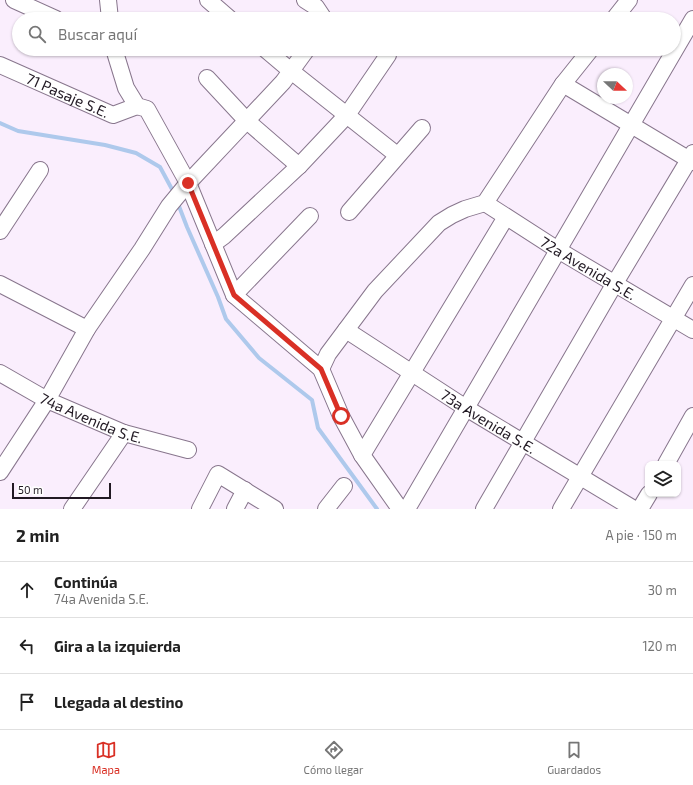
<!DOCTYPE html>
<html lang="es">
<head>
<meta charset="utf-8">
<style>
  body { margin:0; font-family:"Exo 2",sans-serif; background:#f6f6f6; color:#222 }
  .controls { position:absolute; right:12px; bottom:12px; display:grid; overflow:hidden; border-radius:8px; box-shadow:0 1px 3px #0004 }
  .controls button { width:36px; height:36px; display:grid; place-items:center; padding:0; border:0; border-bottom:1px solid #e0e0e0; background:#fff; color:#222; font:20px sans-serif }
  .compass { position:absolute; left:597px; top:68px; width:36px; height:36px; border-radius:50%; background:#fff; box-shadow:0 1px 3px #0004; rotate:112deg }
  .scale { position:absolute; left:12px; bottom:10px; width:99px; box-sizing:border-box; padding-left:4px; border:2px solid #211923; border-top:0; font-size:11px; line-height:14px; white-space:nowrap; color:#211923; -webkit-text-stroke:3px #fff; paint-order:stroke }
  .stop { position:absolute; width:12px; height:12px; margin:-9px; border:3px solid #d93025; border-radius:50%; background:#fff }
  .stop.end { background:#d93025; border-color:#fff; box-shadow:0 1px 4px #0008 }
  .list { margin:0; padding:0; list-style:none }
  h2 { display:flex; justify-content:space-between; align-items:center; height:52px; margin:0; padding:0 16px; font-size:17px }
  h2 small { font-size:13px; font-weight:400; color:#767676 }
  .list li { display:grid; grid-template-columns:26px 1fr auto; gap:12px; align-items:center; box-sizing:border-box; height:56px; padding:0 16px; border-top:1px solid #e0e0e0 }
  .list b { display:block; font-size:15px; white-space:nowrap }
  .list p { margin:0; font-size:13px; white-space:nowrap; color:#767676 }
  .list em { font-size:13px; font-style:normal; color:#767676 }
  .icon { flex:none; width:22px; height:22px; fill:none; stroke:currentColor; stroke-width:2; stroke-linecap:round; stroke-linejoin:round }
  .map { position:relative; flex:none; width:693px; height:509px; overflow:hidden }
  .search { position:absolute; background:#fff; box-shadow:0 1px 3px #0004; left:12px; right:12px; top:12px; height:44px; display:flex; align-items:center; gap:10px; box-sizing:border-box; padding:0 14px; border-radius:22px; color:#767676; font-size:15px }
  .sheet { height:220px; background:#fff }
  nav { display:flex; justify-content:space-around; align-items:center; box-sizing:border-box; height:56px; border-top:1px solid #e0e0e0; background:#fff; font-size:11px; color:#767676 }
  nav a { display:grid; justify-items:center; gap:2px }
  nav .on { color:#d93025 }
  .map>svg:first-child { display:block }
  .lines { fill:none; stroke-linecap:round; stroke-linejoin:round }
  .stream { stroke:#aec9ec; stroke-width:4 }
  .minor-casing { stroke:#88768d; stroke-width:18 }
  .minor { stroke:#fff; stroke-width:16 }
  .route { stroke:#d93025; stroke-width:5 }
  .labels { text-anchor:middle; dominant-baseline:central; stroke-width:3; stroke-linejoin:round; paint-order:stroke }
  .street-label { font-size:15px; fill:#211923; stroke:#fff }
</style>
</head>
<body>
<div class="map">
<svg width="693" height="509" viewBox="0 0 693 509">
  <rect width="100%" height="100%" fill="#faeefd"/>
  <g class="lines">
    <path class="stream" d="M 0,123 L 18,131 L 105,145 L 136,153 L 160,167 L 174,193
      M 177,201 L 187,227 L 218,297 L 226,319 L 259,358 L 312,400 L 318,428 L 377,509"/>
    <defs>
      <g id="minor">
        <path d="M 14,0 L 56,19"/>
        <path d="M 108,0 L 110,19"/>
        <path d="M 208,0 L 230,19"/>
        <path d="M 305,0 L 316,7 L 324,19"/>
        <path d="M 614,19 L 629,0"/>
        <path d="M 114,49 L 126,88 L 137,106 L 147,109 L 188,183 L 234,295 L 321,369 L 341,416 L 362,455 L 400,509"/>
        <path d="M 265,49 L 291,71 L 397,155"/>
        <path id="s1" d="M 0,65 L 113,115 L 137,106"/>
        <path d="M 207,78 L 247,121 L 299,166"/>
        <path d="M 563,84 L 693,162"/>
        <path id="s2" d="M 485,203 L 558,250 L 693,330"/>
        <path d="M 349,212 L 422,128"/>
        <path d="M 0,231 L 40,170"/>
        <path d="M 213,244 L 224,236 L 299,166 L 347,115 L 388,55"/>
        <path d="M 0,284 L 87,329"/>
        <path d="M 234,295 L 310,216"/>
        <path id="s3" d="M 346,330 L 466,408 L 634,509"/>
        <path d="M 321,369 L 328,354 L 375,291 L 439,223 L 452,215 L 465,209 L 485,203 L 563,84 L 591,49"/>
        <path id="s4" d="M 0,373 L 47,400 L 124,433 L 188,450"/>
        <path d="M 362,455 L 506,217"/>
        <path d="M 666,464 L 693,416"/>
        <path d="M 0,472 L 47,400 L 87,329 L 142,249 L 169,206 L 188,183 L 283,82 L 307,49"/>
        <path d="M 72,509 L 124,433"/>
        <path d="M 200,509 L 218,474 L 275,509"/>
        <path d="M 235,509 L 245,490"/>
        <path d="M 326,509 L 344,486"/>
        <path d="M 407,509 L 693,19"/>
        <path d="M 484,509 L 615,283 L 693,153"/>
        <path d="M 561,509 L 693,285"/>
        <path d="M 640,509 L 649,494"/>
      </g>
    </defs>
    <use href="#minor" class="minor-casing"/>
    <use href="#minor" class="minor"/>
  </g>
  <g class="lines">
    <path class="route" d="M 188,183 L 234,295 L 321,369 L 341,416"/>
  </g>
  <g class="labels">
    <g class="street-label">
      <text stroke="none"><textPath href="#s1" startOffset="74">71 Pasaje S.E.</textPath></text>
      <text stroke="none"><textPath href="#s2" startOffset="122">72a Avenida S.E.</textPath></text>
      <text stroke="none"><textPath href="#s4" startOffset="102">74a Avenida S.E.</textPath></text>
      <text stroke="none"><textPath href="#s3" startOffset="169">73a Avenida S.E.</textPath></text>
    </g>
  </g>
</svg>
<div class="controls">
<button><svg class="icon" aria-label="layers" viewBox="0 0 24 24"><path d="M12 4l9 5-9 5-9-5zM3 14l9 5 9-5"/></svg></button>
</div>
<svg class="compass" viewBox="-18 -18 36 36"><path d="M0-13l5 13h-10z" fill="#e53935"/><path d="M0 13l5-13h-10z" fill="#767676"/></svg>
<div class="scale">50 m</div>
<div class="stop" style="left:341px;top:416px"></div>
<div class="stop end" style="left:188px;top:183px"></div>
<div class="search"><svg class="icon" aria-label="search" viewBox="0 0 24 24"><circle cx="10" cy="10" r="6"/><path d="M15 15l6 6"/></svg>Buscar aquí</div>
</div>
<section class="sheet">
<h2>2 min<small>A pie · 150 m</small></h2>
<ul class="list">
<li><svg class="icon" aria-label="ahead" viewBox="0 0 24 24"><path d="M12 20V5M6 11l6-6 6 6"/></svg><div><b>Continúa</b><p>74a Avenida S.E.</p></div><em>30 m</em></li>
<li><svg class="icon" aria-label="left" viewBox="0 0 24 24"><path d="M17 20v-9H6M10 6l-5 5 5 5"/></svg><div><b>Gira a la izquierda</b></div><em>120 m</em></li>
<li><svg class="icon" aria-label="arrive" viewBox="0 0 24 24"><path d="M6 21V4h12l-3 4 3 4H6"/></svg><div><b>Llegada al destino</b></div></li>
</ul>
</section>
<nav>
<a class="on"><svg class="icon" aria-label="map" viewBox="0 0 24 24"><path d="M3 6l6-2 6 2 6-2v14l-6 2-6-2-6 2zM9 4v14M15 6v14"/></svg>Mapa</a>
<a><svg class="icon" aria-label="directions" viewBox="0 0 24 24"><path d="M12 3l9 9-9 9-9-9zM9 14v-3h6M13 9l2 2-2 2"/></svg>Cómo llegar</a>
<a><svg class="icon" aria-label="saved" viewBox="0 0 24 24"><path d="M7 4h10v16l-5-4-5 4z"/></svg>Guardados</a>
</nav>
</body>
</html>
